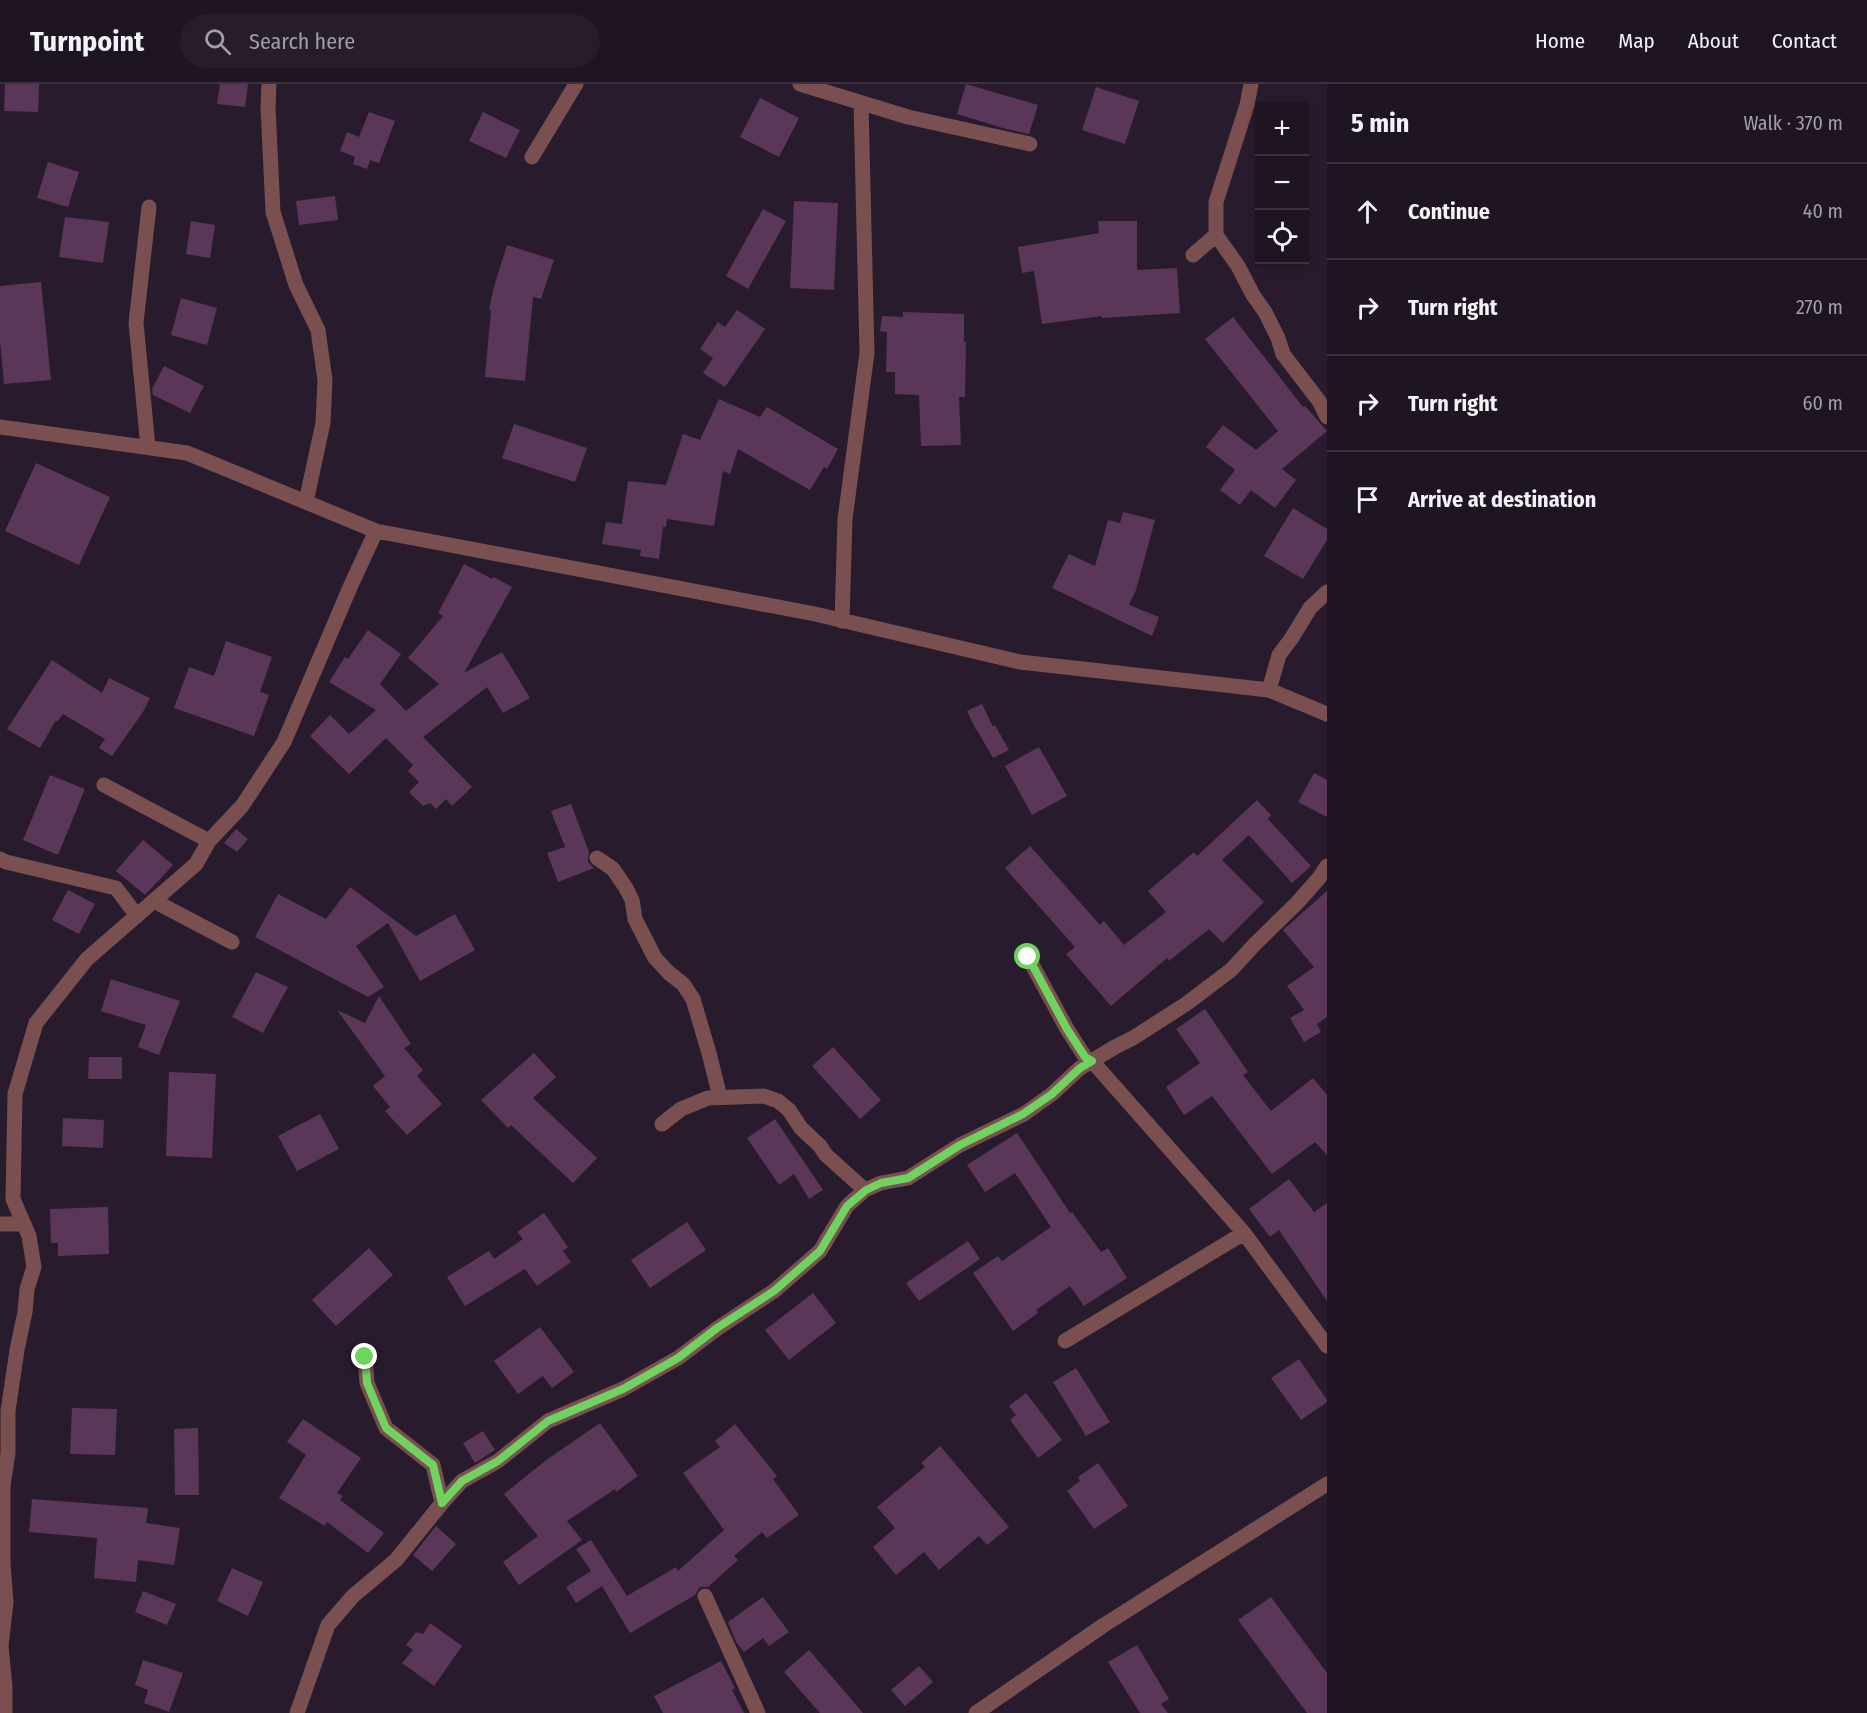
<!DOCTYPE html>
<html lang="en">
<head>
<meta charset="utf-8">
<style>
  body { margin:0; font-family:"Fira Sans Condensed",sans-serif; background:#271d2a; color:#f1f3f6 }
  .controls { position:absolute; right:18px; top:18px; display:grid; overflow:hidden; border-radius:0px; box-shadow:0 3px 9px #0003 }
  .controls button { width:54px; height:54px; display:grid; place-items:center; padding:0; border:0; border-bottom:2px solid #3c3340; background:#1f1422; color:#f1f3f6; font:30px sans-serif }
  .stop { position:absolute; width:18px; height:18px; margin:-14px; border:4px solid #70d35f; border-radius:50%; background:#fff }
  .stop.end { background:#70d35f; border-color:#fff; box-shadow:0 2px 6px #0008 }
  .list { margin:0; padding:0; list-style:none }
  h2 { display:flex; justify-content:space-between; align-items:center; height:78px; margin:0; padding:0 24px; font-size:26px }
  h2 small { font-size:20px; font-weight:400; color:#a19ea5 }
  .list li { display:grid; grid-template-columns:39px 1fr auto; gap:18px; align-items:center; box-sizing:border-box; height:96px; padding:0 24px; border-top:2px solid #3c3340 }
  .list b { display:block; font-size:22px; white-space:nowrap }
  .list em { font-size:20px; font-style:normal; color:#a19ea5 }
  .icon { flex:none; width:33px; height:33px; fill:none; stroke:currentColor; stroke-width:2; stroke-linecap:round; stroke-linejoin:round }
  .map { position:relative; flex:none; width:1327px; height:1629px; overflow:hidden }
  header { display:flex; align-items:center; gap:36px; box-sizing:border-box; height:84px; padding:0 30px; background:#1f1422; border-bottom:2px solid #3c3340 }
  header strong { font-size:28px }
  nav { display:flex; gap:33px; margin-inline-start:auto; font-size:21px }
  .search { width:420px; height:54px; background:#271d2a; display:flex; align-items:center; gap:15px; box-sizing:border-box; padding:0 21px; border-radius:33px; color:#a19ea5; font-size:22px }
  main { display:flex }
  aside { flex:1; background:#1f1422 }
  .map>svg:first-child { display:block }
  .building { fill:#5a3758 }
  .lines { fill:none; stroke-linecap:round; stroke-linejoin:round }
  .minor { stroke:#7a4f4f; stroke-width:15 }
  .route { stroke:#70d35f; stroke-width:8 }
</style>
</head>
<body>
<header>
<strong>Turnpoint</strong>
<div class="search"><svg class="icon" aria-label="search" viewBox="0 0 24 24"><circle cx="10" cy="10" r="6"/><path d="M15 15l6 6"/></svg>Search here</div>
<nav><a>Home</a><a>Map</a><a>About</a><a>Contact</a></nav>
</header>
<main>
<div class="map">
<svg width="1327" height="1629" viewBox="0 0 1327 1629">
  <rect width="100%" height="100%" fill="#291b2e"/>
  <path class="building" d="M 5,0 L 39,0 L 38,28 L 4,27 Z
    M 220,0 L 248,0 L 245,23 L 217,20 Z
    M 966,0 L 1038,21 L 1029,50 L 1003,44 L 957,30 Z
    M 1096,3 L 1139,17 L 1125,60 L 1082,46 Z
    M 760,14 L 799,34 L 779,73 L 740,53 Z
    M 369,28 L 395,37 L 379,79 L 370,76 L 367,85 L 353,80 L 355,73 L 340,67 L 347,48 L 359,53 Z
    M 483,28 L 520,46 L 506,74 L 469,57 Z
    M 48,78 L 79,88 L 68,123 L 37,114 Z
    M 335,112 L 338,136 L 299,141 L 296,117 Z
    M 794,117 L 838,119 L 834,206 L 790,204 Z
    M 763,125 L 786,137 L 748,205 L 726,192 Z
    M 65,133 L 109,138 L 103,179 L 59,173 Z
    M 191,137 L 215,141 L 210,174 L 186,170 Z
    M 1098,137 L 1137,137 L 1137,186 L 1177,184 L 1180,229 L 1102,234 L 1102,232 L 1042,240 L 1034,187 L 1022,189 L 1018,163 L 1099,149 Z
    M 507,161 L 554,176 L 541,215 L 533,213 L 525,297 L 485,293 L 491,226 L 489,226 L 493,206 Z
    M 41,198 L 51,296 L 4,300 L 0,256 L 0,202 Z
    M 181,214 L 217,224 L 207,261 L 171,251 Z
    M 737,226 L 765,245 L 725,303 L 703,289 L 713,274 L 700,265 L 718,238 L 725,243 Z
    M 903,228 L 964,230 L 964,258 L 966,258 L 965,313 L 959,313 L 961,361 L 921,362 L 919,311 L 895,310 L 895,288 L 886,288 L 887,248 L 880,247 L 882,232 L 903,233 Z
    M 1233,233 L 1303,323 L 1305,322 L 1327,347 L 1282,385 L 1296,396 L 1275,424 L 1251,406 L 1240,421 L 1220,406 L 1235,386 L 1206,363 L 1223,341 L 1256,366 L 1278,347 L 1205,255 Z
    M 164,282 L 204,302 L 190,329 L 153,311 L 152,305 Z
    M 719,315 L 760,333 L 767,323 L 838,365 L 827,385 L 824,383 L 810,406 L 738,365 L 730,390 L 723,387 L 714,442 L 667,435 L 666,443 L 663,443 L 659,475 L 640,472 L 641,466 L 602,460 L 606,438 L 622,440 L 628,397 L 666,401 L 683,350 L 700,356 Z
    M 514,340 L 587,364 L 575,398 L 502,374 Z
    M 36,379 L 110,413 L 79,481 L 5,447 Z
    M 1293,424 L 1327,445 L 1327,456 L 1303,495 L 1264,472 Z
    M 1123,428 L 1155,436 L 1136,506 L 1129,521 L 1159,533 L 1152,552 L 1052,504 L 1069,470 L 1095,482 L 1108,436 L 1120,439 Z
    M 464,480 L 492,495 L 494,493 L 512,503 L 464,589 L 502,568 L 530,614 L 503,629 L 487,603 L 423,653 L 472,703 L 452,722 L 446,715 L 436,725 L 430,719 L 423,722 L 409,708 L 419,698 L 408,687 L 413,681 L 386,654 L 349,690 L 310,652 L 330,631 L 349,650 L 376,626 L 329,598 L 345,573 L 348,575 L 368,546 L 401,570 L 380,600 L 406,627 L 439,600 L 408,574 L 443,532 L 438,529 Z
    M 226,557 L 272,573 L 260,608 L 269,611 L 254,652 L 174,624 L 189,583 L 214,592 Z
    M 52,576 L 102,609 L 109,594 L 150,614 L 143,628 L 112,672 L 99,664 L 105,655 L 63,630 L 57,638 L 56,636 L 40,664 L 7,645 Z
    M 982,620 L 993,643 L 995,641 L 1009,666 L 993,674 L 977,646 L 976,646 L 967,627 Z
    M 1039,663 L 1067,712 L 1032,731 L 1005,682 Z
    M 1314,689 L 1327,696 L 1327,733 L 1298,718 Z
    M 50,691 L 85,705 L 58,771 L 23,756 Z
    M 1257,716 L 1271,731 L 1268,735 L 1311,782 L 1292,799 L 1249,751 L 1222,776 L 1264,818 L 1223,859 L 1209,845 L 1169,877 L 1167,874 L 1111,922 L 1066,870 L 1075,863 L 1005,784 L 1030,762 L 1100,841 L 1104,837 L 1124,861 L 1166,828 L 1148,807 L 1194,768 L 1197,772 Z
    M 571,720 L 589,768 L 588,778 L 594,784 L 558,798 L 547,769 L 565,763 L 551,727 Z
    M 236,745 L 248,755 L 237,768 L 224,759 Z
    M 143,756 L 173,781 L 145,811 L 116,787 Z
    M 350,803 L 416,852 L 455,830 L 475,866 L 420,897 L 388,839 L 356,862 L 384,903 L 368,913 L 255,853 L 278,810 L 326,835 Z
    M 68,806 L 95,820 L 79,850 L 52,836 Z
    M 1327,807 L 1327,933 L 1317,940 L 1321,948 L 1304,958 L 1290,934 L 1304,926 L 1287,902 L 1314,883 L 1283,846 Z
    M 256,888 L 288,903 L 263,949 L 232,933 Z
    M 111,895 L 180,917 L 159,971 L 138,963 L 146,941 L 101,927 Z
    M 379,912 L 411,960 L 404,964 L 423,986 L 417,992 L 442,1020 L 407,1051 L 385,1027 L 390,1023 L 373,1002 L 385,992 L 337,926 L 365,939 Z
    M 1205,925 L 1248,988 L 1243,991 L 1271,1027 L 1313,994 L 1327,1011 L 1327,1071 L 1315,1058 L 1272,1090 L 1212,1012 L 1184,1031 L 1166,1003 L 1200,979 L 1176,945 Z
    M 833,963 L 881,1016 L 860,1035 L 812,982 Z
    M 534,969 L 556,993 L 533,1014 L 597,1074 L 573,1099 L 511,1041 L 508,1044 L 481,1016 Z
    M 89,973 L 122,973 L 122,995 L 88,995 Z
    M 169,988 L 216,990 L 212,1074 L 166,1072 Z
    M 320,1030 L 339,1065 L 297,1087 L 278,1052 Z
    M 63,1034 L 104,1036 L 103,1064 L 62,1062 Z
    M 775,1035 L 823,1106 L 809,1115 L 794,1090 L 779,1101 L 747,1054 Z
    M 1017,1049 L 1070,1129 L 1072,1128 L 1101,1168 L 1108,1164 L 1127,1194 L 1084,1222 L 1070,1202 L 1036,1226 L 1038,1229 L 1013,1247 L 973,1189 L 998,1172 L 1002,1177 L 1051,1143 L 1015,1089 L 985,1108 L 967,1081 Z
    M 1289,1095 L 1314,1128 L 1327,1119 L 1327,1217 L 1279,1146 L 1270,1153 L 1249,1125 Z
    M 108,1123 L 109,1170 L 58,1172 L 58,1159 L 51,1159 L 50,1125 Z
    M 544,1129 L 568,1163 L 563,1167 L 571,1178 L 537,1202 L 525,1185 L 465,1222 L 447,1193 L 489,1167 L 494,1175 L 523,1155 L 517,1148 Z
    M 687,1138 L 706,1166 L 650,1204 L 631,1176 Z
    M 968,1157 L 980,1175 L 919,1217 L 906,1199 Z
    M 369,1164 L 393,1191 L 336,1242 L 312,1216 Z
    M 813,1209 L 836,1239 L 789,1276 L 765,1246 Z
    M 540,1243 L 574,1288 L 552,1304 L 543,1292 L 518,1310 L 494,1277 Z
    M 1299,1275 L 1327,1316 L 1327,1318 L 1301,1336 L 1271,1294 Z
    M 1076,1284 L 1110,1338 L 1086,1352 L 1053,1298 Z
    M 1026,1309 L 1062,1356 L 1038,1374 L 1010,1336 L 1016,1331 L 1009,1322 Z
    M 72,1324 L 117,1325 L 115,1371 L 70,1370 Z
    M 303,1335 L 361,1374 L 337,1409 L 343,1412 L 340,1416 L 384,1449 L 368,1469 L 327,1438 L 325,1442 L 279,1414 L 306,1371 L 287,1358 Z
    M 600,1339 L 638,1392 L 616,1408 L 615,1405 L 567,1437 L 582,1456 L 519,1501 L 503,1478 L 538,1452 L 504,1410 L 545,1377 Z
    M 735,1340 L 777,1392 L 773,1395 L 799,1431 L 767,1454 L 762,1448 L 734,1472 L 738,1476 L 708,1503 L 700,1503 L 695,1511 L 630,1549 L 602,1502 L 576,1519 L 566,1503 L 591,1487 L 576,1465 L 591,1456 L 627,1512 L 676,1483 L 678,1487 L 724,1446 L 683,1389 L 720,1363 L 715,1357 Z
    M 198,1344 L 199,1411 L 175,1411 L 174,1345 Z
    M 483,1347 L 495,1366 L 475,1379 L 463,1359 Z
    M 940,1362 L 1009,1443 L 987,1461 L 979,1452 L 939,1486 L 924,1468 L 896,1491 L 873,1463 L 895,1444 L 877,1423 L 925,1383 L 921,1379 Z
    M 1098,1379 L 1128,1422 L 1094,1445 L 1067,1407 L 1080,1397 L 1078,1393 Z
    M 32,1415 L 148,1424 L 146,1439 L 180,1444 L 174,1481 L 138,1476 L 136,1498 L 94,1494 L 97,1454 L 29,1448 Z
    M 436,1442 L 456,1460 L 432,1487 L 413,1471 Z
    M 232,1484 L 263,1498 L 248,1532 L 217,1517 Z
    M 143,1507 L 176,1520 L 167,1541 L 135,1528 Z
    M 763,1513 L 789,1548 L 769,1562 L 763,1554 L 744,1568 L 736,1558 L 728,1538 Z
    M 1271,1513 L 1327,1589 L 1327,1629 L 1307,1629 L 1238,1536 Z
    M 430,1539 L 462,1562 L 434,1602 L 402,1579 L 413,1566 L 406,1561 L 416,1548 L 423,1550 Z
    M 1137,1561 L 1169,1615 L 1161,1620 L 1168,1629 L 1140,1629 L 1108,1578 Z
    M 809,1566 L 863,1629 L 820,1629 L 784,1588 Z
    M 143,1576 L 183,1589 L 169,1628 L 144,1619 L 148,1606 L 135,1601 Z
    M 721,1577 L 735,1604 L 732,1606 L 744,1629 L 663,1629 L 654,1612 Z
    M 919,1582 L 933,1598 L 905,1622 L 891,1606 Z"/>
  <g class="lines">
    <path class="minor" d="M 269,0 L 268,23 L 273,128 L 296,201 L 318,246 L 325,296 L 323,339 L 306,418
      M 800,0 L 908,33 L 1030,60
      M 1251,0 L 1247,21 L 1216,118 L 1216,151 L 1238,182 L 1253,211 L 1265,228 L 1278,254 L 1283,270 L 1319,317 L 1327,333
      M 532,73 L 576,0
      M 1193,171 L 1216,151
      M 0,343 L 187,369 L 376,447 L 815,530 L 1020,578 L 1269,606 L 1327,630
      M 148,363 L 136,239 L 149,123
      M 842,537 L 845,435 L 867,269 L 861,19
      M 1269,606 L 1279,571 L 1291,555 L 1310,524 L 1327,508
      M 104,701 L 209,757
      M 597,774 L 613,785 L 626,804 L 632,816 L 635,835 L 655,874 L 669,889 L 683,900 L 693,915 L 709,969 L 720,1013
      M 0,775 L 6,778 L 116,804 L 137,832
      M 154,817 L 232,858
      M 1028,873 L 1067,945 L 1085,973 L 1092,977 L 1244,1149
      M 662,1040 L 681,1025 L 708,1014 L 764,1012 L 778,1017 L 789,1026 L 801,1044 L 820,1062 L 826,1071 L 865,1106
      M 0,1140 L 24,1140
      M 1065,1257 L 1244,1149 L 1327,1262
      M 442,1419 L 462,1397 L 498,1377 L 548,1337 L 623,1305 L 678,1274 L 718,1244 L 774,1207 L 820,1167 L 847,1122 L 865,1106 L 881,1099 L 908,1094 L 960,1061 L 1024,1030 L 1052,1010 L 1080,984 L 1115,963 L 1133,954 L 1186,920 L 1231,886 L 1255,860 L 1298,818 L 1319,794 L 1327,782
      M 705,1512 L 758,1629
      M 5,1629 L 5,1603 L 1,1562 L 6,1518 L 3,1480 L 3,1402 L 8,1369 L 8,1327 L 17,1266 L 25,1228 L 27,1205 L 34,1183 L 29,1152 L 13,1115 L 15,1010 L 36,939 L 87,875 L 196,780 L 209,757 L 242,722 L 284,658 L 351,501 L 376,447
      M 297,1629 L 328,1541 L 353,1512 L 396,1476 L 442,1419 L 433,1381 L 386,1344 L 367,1299 L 365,1273
      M 976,1629 L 1104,1541 L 1327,1400"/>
  </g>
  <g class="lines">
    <path class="route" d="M 365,1273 L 367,1299 L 386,1344 L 433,1381 L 442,1419 L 462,1397 L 498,1377 L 548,1337 L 623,1305 L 678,1274 L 717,1244 L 774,1207 L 820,1167 L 847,1122 L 866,1106 L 881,1099 L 908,1094 L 960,1061 L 1023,1030 L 1052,1010 L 1080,984 L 1092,977 L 1085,973 L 1067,945 L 1028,873"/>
  </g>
</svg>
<div class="controls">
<button>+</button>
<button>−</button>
<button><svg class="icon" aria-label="locate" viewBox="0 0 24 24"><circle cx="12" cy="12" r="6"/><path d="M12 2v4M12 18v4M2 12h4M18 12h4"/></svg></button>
</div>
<div class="stop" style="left:1028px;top:873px"></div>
<div class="stop end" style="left:365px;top:1273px"></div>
</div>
<aside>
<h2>5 min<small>Walk · 370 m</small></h2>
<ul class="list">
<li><svg class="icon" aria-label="ahead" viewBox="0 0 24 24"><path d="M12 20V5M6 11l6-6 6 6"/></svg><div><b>Continue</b></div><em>40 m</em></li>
<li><svg class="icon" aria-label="right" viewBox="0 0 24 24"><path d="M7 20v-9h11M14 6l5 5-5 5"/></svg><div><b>Turn right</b></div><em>270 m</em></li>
<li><svg class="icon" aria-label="right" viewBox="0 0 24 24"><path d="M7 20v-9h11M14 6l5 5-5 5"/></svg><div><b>Turn right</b></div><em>60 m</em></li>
<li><svg class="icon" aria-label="arrive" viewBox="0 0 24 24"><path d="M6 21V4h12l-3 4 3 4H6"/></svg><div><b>Arrive at destination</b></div></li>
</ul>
</aside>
</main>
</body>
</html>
